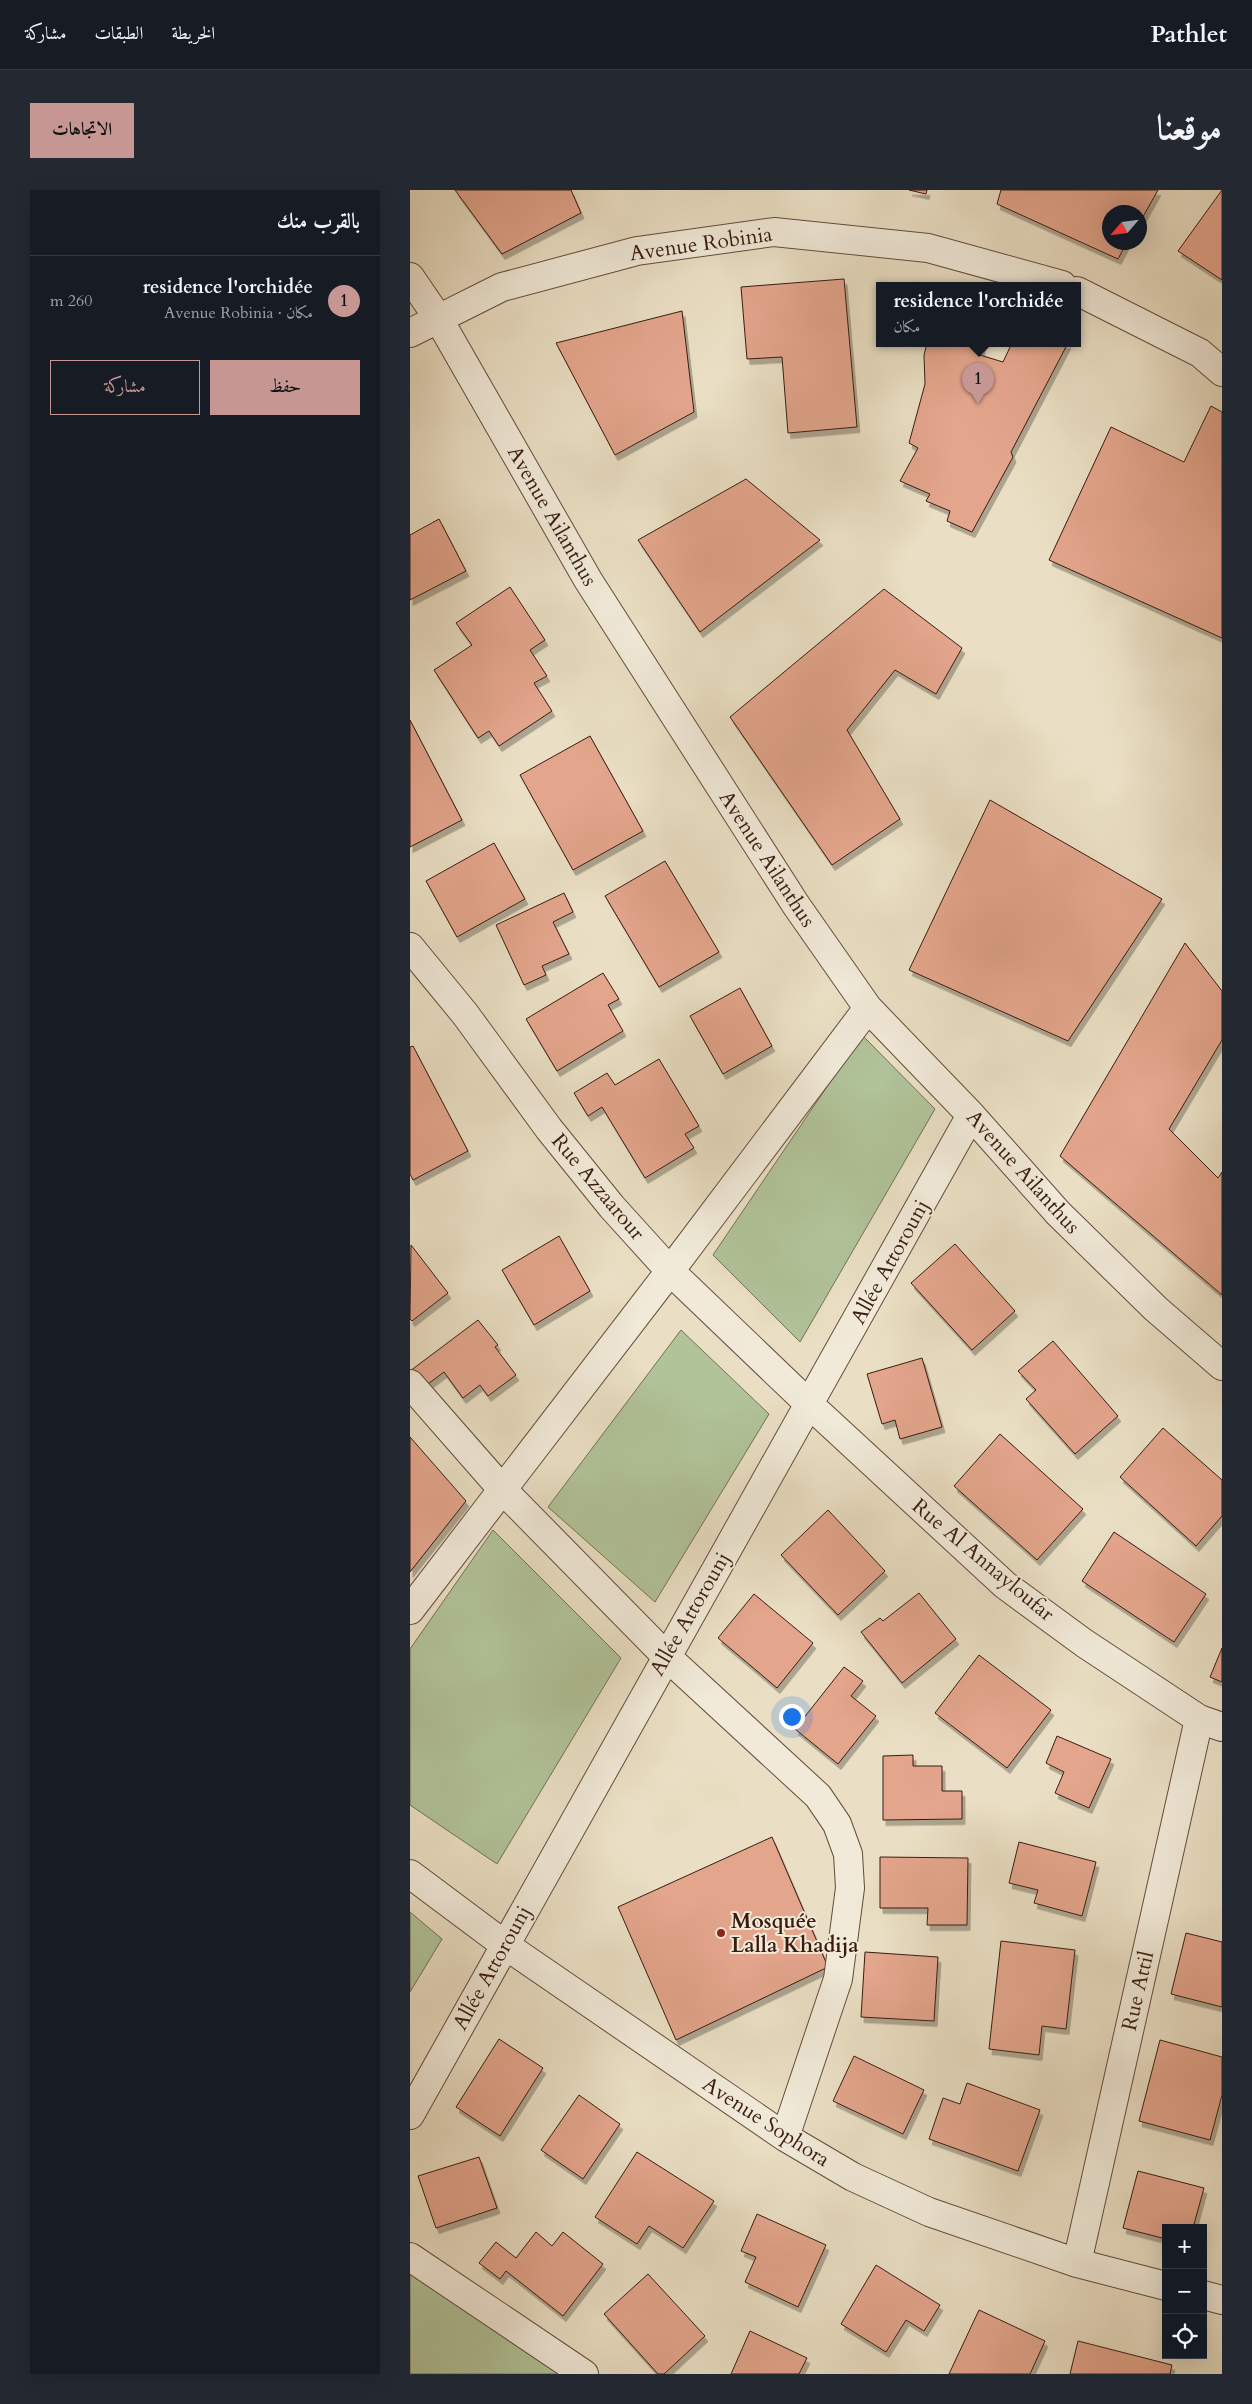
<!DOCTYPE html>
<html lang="ar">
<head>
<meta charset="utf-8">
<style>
  body { margin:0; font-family:Cardo,Amiri,serif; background:#242831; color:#f1f3f6; direction:rtl }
  .controls { position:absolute; right:15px; bottom:15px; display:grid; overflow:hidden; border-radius:0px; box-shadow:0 5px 20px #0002 }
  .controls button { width:45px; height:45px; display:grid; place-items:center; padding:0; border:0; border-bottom:1px solid #363941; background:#171b24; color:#f1f3f6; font:25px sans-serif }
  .compass { position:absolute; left:692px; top:15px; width:45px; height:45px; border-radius:50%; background:#171b24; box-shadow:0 5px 20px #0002; rotate:242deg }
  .you { position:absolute; left:381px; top:1526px; width:18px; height:18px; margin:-12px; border:4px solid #fff; border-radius:50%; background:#1a73e8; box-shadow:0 0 0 8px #1a73e833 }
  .badge { display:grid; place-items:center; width:32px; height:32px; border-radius:50%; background:#c59692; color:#111; font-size:16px; font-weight:700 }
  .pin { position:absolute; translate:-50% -41px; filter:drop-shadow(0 1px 2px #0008) }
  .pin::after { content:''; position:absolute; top:26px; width:18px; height:15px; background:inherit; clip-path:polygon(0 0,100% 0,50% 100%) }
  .popup { position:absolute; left:466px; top:92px; width:205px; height:65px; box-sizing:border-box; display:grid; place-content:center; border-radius:0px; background:#171b24; filter:drop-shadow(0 1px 4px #0005); font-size:16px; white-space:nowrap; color:#9ea1a6 }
  .popup b { font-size:19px; color:#f1f3f6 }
  .popup::after { content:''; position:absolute; left:50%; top:100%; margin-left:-10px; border:10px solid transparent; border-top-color:#171b24 }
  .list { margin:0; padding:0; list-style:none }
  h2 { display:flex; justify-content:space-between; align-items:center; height:65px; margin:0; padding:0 20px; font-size:21px }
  h2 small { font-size:16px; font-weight:400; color:#9ea1a6 }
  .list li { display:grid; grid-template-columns:32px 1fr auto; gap:15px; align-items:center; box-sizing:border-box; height:90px; padding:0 20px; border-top:1px solid #363941 }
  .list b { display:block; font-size:19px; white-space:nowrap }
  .list p { margin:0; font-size:16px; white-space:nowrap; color:#9ea1a6 }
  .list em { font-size:16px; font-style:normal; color:#9ea1a6 }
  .actions { display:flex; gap:10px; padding:15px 20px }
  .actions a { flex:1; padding:11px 0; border:1px solid #c59692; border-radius:0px; text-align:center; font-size:18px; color:#c59692 }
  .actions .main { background:#c59692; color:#111 }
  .icon { flex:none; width:28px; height:28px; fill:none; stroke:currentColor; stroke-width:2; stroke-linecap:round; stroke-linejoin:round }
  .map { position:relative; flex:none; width:812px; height:2184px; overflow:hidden; direction:ltr; border-radius:0px }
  header { display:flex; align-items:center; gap:30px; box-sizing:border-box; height:70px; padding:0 25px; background:#171b24; border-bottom:1px solid #363941 }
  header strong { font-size:24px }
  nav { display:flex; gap:28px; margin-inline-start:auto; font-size:18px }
  .intro { display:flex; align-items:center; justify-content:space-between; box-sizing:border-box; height:120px; padding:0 30px }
  h1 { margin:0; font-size:35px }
  .button { padding:12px 22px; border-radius:0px; background:#c59692; color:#111; font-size:18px; font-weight:700 }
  main { display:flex; gap:30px; padding:0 30px }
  aside { flex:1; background:#171b24; border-radius:0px; box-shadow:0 5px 20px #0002 }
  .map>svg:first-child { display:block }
  .green { fill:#b1c399; stroke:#756f54 }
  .building { fill:#e3a58c; stroke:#391b0f; filter:url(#shadow) }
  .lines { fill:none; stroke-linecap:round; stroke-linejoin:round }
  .minor-casing { stroke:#654c3c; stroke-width:30 }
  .minor { stroke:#f1ead9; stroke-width:28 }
  .poi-dot { fill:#8f2418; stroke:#f1ead9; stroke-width:2 }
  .labels { text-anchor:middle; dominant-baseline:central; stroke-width:4; stroke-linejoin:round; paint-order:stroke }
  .street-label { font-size:21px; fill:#391b0f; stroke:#f1ead9 }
  .poi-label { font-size:21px; font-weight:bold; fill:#391b0f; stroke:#f1ead9; text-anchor:start }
</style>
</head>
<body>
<header>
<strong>Pathlet</strong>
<nav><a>الخريطة</a><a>الطبقات</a><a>مشاركة</a></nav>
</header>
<div class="intro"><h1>موقعنا</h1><a class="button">الاتجاهات</a></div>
<main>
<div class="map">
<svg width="812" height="2184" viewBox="0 0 812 2184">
  <defs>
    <filter id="shadow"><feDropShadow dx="3" dy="5.5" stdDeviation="0" flood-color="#0004"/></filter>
  </defs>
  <rect width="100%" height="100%" fill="#eadfc4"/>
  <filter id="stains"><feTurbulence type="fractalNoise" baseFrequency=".004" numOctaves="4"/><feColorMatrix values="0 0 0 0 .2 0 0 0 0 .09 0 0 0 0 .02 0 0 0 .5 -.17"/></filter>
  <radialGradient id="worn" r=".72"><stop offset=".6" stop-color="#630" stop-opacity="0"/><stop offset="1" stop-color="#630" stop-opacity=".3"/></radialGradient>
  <path class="green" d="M 452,845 L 525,919 L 390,1152 L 303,1065 Z
    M 271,1140 L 359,1224 L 245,1412 L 138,1317 Z
    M 83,1340 L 211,1468 L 87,1674 L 0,1615 L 0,1459 Z
    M 0,1722 L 32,1749 L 0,1802 Z
    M 0,2081 L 158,2184 L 0,2184 Z"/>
  <path class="building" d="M 45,0 L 161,0 L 171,23 L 92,64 Z
    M 499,0 L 517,0 L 516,4 Z
    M 591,0 L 748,0 L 730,32 L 730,22 L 700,22 L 700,52 L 717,52 L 708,69 L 587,14 Z
    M 812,0 L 812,90 L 768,61 Z
    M 434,89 L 447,237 L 378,243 L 372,167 L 337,169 L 331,97 Z
    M 272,121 L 284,222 L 205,265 L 146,153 Z
    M 517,153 L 573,153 L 570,165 L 593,172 L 602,153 L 658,153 L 601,262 L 603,267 L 562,342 L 537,331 L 540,321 L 516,311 L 520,304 L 490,291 L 508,258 L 499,253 L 515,194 L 514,165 Z
    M 801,216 L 812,222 L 812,448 L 639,370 L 701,237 L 774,272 Z
    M 336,289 L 410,350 L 290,442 L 228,350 Z
    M 29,329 L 56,381 L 0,410 L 0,345 Z
    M 100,397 L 135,450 L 120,460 L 137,486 L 124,493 L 142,521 L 89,556 L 79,541 L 68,548 L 24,480 L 62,455 L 46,433 Z
    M 474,399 L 552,458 L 526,504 L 485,480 L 437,540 L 490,629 L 422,675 L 320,527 Z
    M 0,530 L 52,630 L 0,657 Z
    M 180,546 L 233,641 L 163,680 L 110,585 Z
    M 580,610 L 752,709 L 658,851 L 499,780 Z
    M 84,653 L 115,709 L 47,747 L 16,691 Z
    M 255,671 L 309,762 L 249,797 L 195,706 Z
    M 154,703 L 163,722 L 143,732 L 159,764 L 132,776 L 136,785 L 114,795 L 86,735 Z
    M 775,753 L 812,801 L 812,850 L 759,939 L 808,988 L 812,982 L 812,1105 L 650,966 Z
    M 193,783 L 209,809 L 198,815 L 213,841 L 147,881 L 116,829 Z
    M 330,798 L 362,856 L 313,884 L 280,826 Z
    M 3,856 L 58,961 L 3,990 L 0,984 L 0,857 Z
    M 249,869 L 289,936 L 275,944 L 284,958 L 235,988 L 192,917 L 178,926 L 164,903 L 197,883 L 205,895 Z
    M 149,1046 L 180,1101 L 124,1135 L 92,1080 Z
    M 545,1054 L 605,1121 L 562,1160 L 501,1093 Z
    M 1,1055 L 38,1103 L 2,1131 L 0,1129 Z
    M 68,1130 L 88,1155 L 85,1157 L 106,1185 L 78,1206 L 70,1195 L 53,1208 L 34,1182 L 10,1200 L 0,1181 Z
    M 643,1151 L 708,1226 L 665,1264 L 616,1209 L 626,1200 L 608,1181 Z
    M 512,1168 L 532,1237 L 490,1249 L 485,1230 L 472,1234 L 457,1184 Z
    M 753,1238 L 812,1290 L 812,1326 L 786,1356 L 710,1287 Z
    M 590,1244 L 673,1319 L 627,1370 L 544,1296 Z
    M 0,1247 L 56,1311 L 0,1382 Z
    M 418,1320 L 475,1381 L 428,1425 L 371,1365 Z
    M 704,1342 L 796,1404 L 764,1452 L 672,1391 Z
    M 509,1403 L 546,1449 L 492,1493 L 451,1442 L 470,1428 L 473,1431 Z
    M 344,1404 L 403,1453 L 367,1498 L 308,1448 Z
    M 812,1458 L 812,1492 L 800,1487 Z
    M 569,1465 L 641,1520 L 597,1578 L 525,1523 Z
    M 434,1477 L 453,1491 L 441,1506 L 466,1526 L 428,1574 L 385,1539 Z
    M 647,1546 L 701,1569 L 679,1618 L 645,1603 L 654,1582 L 636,1573 Z
    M 503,1565 L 503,1576 L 532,1576 L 532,1601 L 552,1601 L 552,1629 L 473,1630 L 473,1566 Z
    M 362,1647 L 418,1777 L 266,1850 L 208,1717 Z
    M 609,1652 L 686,1672 L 672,1726 L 624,1713 L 628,1700 L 599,1693 Z
    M 470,1667 L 558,1668 L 557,1735 L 517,1735 L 518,1718 L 470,1718 Z
    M 776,1743 L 812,1752 L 812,1817 L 761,1804 Z
    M 591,1751 L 665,1760 L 656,1839 L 632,1836 L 629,1865 L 579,1859 Z
    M 455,1762 L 528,1767 L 524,1831 L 451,1827 Z
    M 89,1849 L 133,1878 L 90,1946 L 46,1917 Z
    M 750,1850 L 812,1867 L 812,1905 L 800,1950 L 729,1931 Z
    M 444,1866 L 514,1900 L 493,1944 L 423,1911 Z
    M 557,1893 L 630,1920 L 608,1981 L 519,1949 L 533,1908 L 550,1914 Z
    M 169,1905 L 210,1934 L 173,1989 L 131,1960 Z
    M 227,1962 L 304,2011 L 273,2058 L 239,2036 L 227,2054 L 185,2027 Z
    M 69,1967 L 87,2018 L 26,2038 L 8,1986 Z
    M 728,1981 L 794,1998 L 783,2038 L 756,2038 L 756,2049 L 713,2038 Z
    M 347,2024 L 416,2055 L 388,2117 L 335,2092 L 346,2067 L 331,2061 Z
    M 126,2042 L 142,2056 L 153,2042 L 193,2074 L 153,2126 L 96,2081 L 90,2089 L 69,2073 L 86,2052 L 106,2068 Z
    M 466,2075 L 530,2115 L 514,2141 L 496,2130 L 476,2162 L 431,2134 Z
    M 238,2084 L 295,2146 L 254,2184 L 248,2184 L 194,2124 Z
    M 569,2120 L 635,2151 L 620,2184 L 539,2184 Z
    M 340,2141 L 397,2168 L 389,2184 L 321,2184 Z
    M 668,2151 L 762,2175 L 760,2184 L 660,2184 Z"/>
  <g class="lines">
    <defs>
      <path id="minor" d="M 0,87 L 28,128 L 178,390 L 386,715 L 458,818 L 561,925 L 648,1023 L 746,1119 L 812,1176
        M 667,101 L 790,163 L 812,182
        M 0,143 L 92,97 L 227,61 L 364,42 L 518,58 L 652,95
        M 0,757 L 55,824 L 139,939 L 202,1017 L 260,1081 L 400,1215 L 595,1395 L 674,1453 L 789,1529 L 812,1537
        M 0,1194 L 92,1299 L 256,1466 L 408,1606 L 427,1634 L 438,1664 L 440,1698 L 428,1789 L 375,1947
        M 0,1420 L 260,1081 L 458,818
        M 0,1684 L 95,1755 L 375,1947 L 443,1987 L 519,2022 L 667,2073 L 756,2096
        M 0,1925 L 561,925
        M 0,2067 L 174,2184
        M 667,2073 L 789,1529
        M 793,2105 L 812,2110"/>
    </defs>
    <use href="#minor" class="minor-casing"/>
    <use href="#minor" class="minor"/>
  </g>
  <circle class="poi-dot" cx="311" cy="1743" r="5"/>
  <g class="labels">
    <g class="street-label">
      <text transform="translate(291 54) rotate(-8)">Avenue Robinia</text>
      <text transform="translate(142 326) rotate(60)">Avenue Ailanthus</text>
      <text transform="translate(357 669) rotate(57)">Avenue Ailanthus</text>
      <text transform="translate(613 982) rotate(48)">Avenue Ailanthus</text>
      <text transform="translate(188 997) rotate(50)">Rue Azzaarour</text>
      <text transform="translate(480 1072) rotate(-61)">Allée Attorounj</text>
      <text transform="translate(573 1370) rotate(40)">Rue Al Annayloufar</text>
      <text transform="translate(280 1424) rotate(-60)">Allée Attorounj</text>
      <text transform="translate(82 1778) rotate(-61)">Allée Attorounj</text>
      <text transform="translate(728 1801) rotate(-77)">Rue Attil</text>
      <text transform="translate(356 1932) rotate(33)">Avenue Sophora</text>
    </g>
    <g class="poi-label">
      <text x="321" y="1731">Mosquée<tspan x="321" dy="24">Lalla Khadija</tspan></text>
    </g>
  </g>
  <rect width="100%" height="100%" filter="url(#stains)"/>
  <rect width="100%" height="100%" fill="url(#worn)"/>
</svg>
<div class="controls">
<button>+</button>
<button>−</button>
<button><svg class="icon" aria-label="locate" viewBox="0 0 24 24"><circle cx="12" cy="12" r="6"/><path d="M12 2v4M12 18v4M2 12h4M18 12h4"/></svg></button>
</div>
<svg class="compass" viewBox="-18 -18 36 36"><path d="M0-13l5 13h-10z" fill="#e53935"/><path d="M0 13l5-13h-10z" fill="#9ea1a6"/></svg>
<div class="you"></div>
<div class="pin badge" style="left:568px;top:214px">1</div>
<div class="popup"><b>residence l'orchidée</b>مكان</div>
</div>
<aside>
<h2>بالقرب منك<small></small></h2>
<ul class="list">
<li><span class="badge">1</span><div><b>residence l'orchidée</b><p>مكان · Avenue Robinia</p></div><em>260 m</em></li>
</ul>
<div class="actions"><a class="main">حفظ</a><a>مشاركة</a></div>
</aside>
</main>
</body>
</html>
